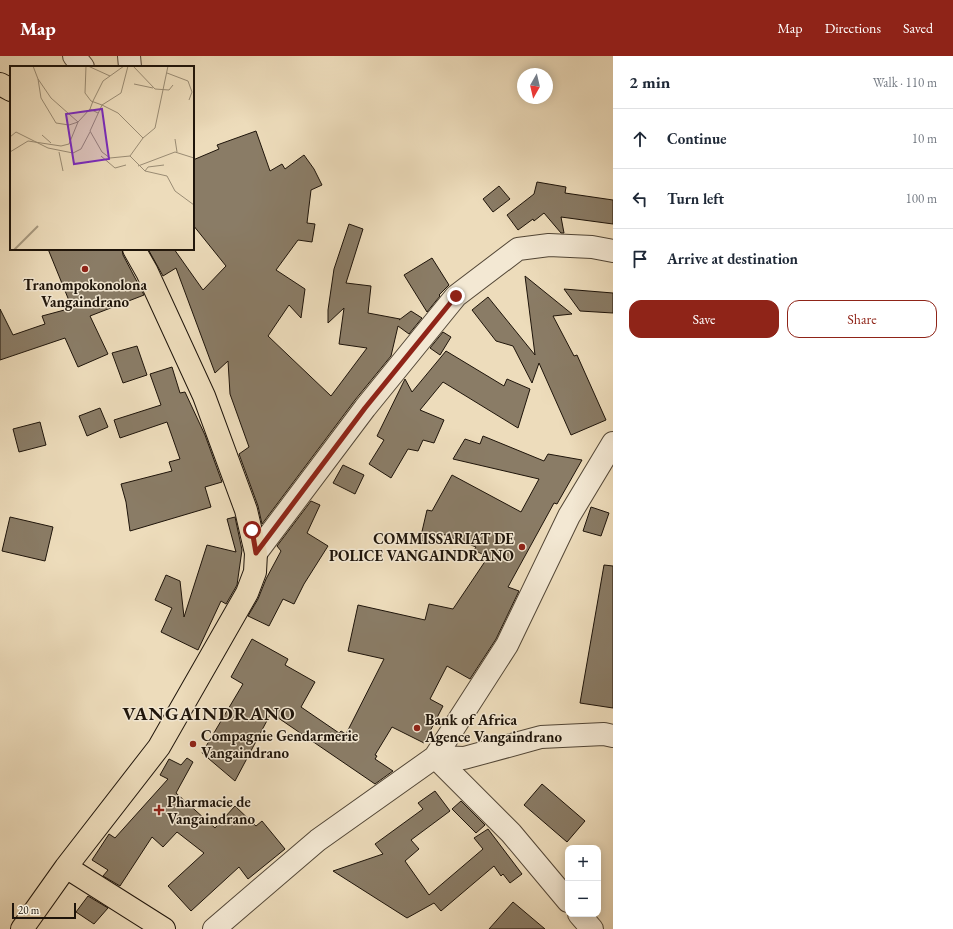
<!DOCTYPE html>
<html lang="en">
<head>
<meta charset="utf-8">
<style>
  body { margin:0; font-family:"EB Garamond",serif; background:#f2f2f3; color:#1f2937 }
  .controls { position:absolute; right:12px; bottom:12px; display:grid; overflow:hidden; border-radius:8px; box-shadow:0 2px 10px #0003 }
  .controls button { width:36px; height:36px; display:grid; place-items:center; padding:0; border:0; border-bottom:1px solid #e0e1e3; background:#fff; color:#1f2937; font:20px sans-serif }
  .compass { position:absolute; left:517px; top:12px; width:36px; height:36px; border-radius:50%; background:#fff; box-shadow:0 2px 10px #0003; rotate:188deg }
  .scale { position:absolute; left:12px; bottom:10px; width:64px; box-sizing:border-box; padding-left:4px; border:2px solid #1e140a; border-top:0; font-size:11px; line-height:14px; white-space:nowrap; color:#1e140a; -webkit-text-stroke:3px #f3e8d3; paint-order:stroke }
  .stop { position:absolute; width:12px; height:12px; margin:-9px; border:3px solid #8f2418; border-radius:50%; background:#fff }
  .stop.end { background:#8f2418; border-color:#fff; box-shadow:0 1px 4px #0008 }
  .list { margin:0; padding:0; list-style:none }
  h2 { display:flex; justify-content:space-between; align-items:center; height:52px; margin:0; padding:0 16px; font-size:17px }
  h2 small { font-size:13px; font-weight:400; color:#747a83 }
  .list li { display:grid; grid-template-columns:26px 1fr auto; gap:12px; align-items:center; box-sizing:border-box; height:60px; padding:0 16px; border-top:1px solid #e0e1e3 }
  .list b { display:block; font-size:15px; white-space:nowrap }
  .list em { font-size:13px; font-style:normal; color:#747a83 }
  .actions { display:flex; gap:8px; padding:12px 16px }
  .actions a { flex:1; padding:9px 0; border:1px solid #8f2418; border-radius:12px; text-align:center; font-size:14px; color:#8f2418 }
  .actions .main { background:#8f2418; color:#fff }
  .icon { flex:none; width:22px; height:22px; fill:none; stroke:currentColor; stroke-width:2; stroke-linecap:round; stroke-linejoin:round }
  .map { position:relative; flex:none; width:613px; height:873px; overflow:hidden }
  header { display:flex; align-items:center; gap:24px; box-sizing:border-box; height:56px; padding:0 20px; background:#8f2418; color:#fff }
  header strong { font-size:19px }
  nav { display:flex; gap:22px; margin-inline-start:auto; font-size:14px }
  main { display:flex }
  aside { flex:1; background:#fff }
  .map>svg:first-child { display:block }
  .building { fill:#8a7c66; stroke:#1e140a }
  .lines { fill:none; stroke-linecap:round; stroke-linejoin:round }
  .minor-casing { stroke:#524636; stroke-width:24 }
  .major-casing { stroke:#1e140a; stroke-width:24 }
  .minor { stroke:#f3e8d3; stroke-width:22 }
  .major { stroke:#eddcbb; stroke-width:22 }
  .route { stroke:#8f2418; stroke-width:5 }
  .poi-dot { fill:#8f2418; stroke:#f3e8d3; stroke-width:1.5 }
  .labels { text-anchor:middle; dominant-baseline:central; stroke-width:3; stroke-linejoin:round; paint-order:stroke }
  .poi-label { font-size:15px; font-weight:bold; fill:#1e140a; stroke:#f3e8d3; text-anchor:start }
  .district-label { font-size:19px; font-weight:bold; letter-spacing:1px; fill:#1e140a; stroke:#f3e8d3 }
  .inset-river { fill:none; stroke:#a7987f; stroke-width:2 }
  .inset-road { fill:none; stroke:#9a8c74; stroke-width:1 }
  .view { fill:#7b2cbf; fill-opacity:0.15; stroke:#7b2cbf; stroke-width:2 }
  .inset-edge { fill:none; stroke:#1e140a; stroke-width:2 }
</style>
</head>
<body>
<header>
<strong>Map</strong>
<nav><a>Map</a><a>Directions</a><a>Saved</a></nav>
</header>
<main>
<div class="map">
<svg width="613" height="873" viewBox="0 0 613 873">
  <rect width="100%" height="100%" fill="#eddcbb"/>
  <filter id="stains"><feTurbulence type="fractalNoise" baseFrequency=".005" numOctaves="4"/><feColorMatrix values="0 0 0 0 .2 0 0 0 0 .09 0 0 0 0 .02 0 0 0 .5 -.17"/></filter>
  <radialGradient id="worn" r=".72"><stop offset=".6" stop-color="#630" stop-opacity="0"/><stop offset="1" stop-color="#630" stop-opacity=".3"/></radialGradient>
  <path class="building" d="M 256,75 L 270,115 L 282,108 L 285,113 L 304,99 L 314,113 L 322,129 L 311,134 L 307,167 L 315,168 L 312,186 L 298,184 L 276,214 L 305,233 L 301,262 L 289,249 L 268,280 L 331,340 L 367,292 L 339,288 L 344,252 L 328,267 L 328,254 L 334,213 L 349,168 L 363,173 L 346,227 L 371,230 L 368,257 L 400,263 L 399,264 L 411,255 L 422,262 L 409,278 L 398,270 L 391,300 L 355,344 L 262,468 L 258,450 L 239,398 L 249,391 L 230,338 L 228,305 L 215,317 L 176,212 L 163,220 L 148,193 L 174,193 L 203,234 L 226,210 L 193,169 L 193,104 L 219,93 L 217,89 Z
    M 537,126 L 566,131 L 565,137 L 613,144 L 613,168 L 561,161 L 564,177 L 561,177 L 544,157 L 534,165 L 533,163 L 518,174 L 507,159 L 534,138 Z
    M 499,130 L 510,143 L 493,156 L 483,143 Z
    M 48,193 L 122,193 L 123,199 L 144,239 L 90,260 L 108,298 L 78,311 L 65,282 L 0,304 L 0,253 L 13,279 L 45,268 L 42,260 L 72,252 Z
    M 432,202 L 449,229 L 439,239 L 440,240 L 427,256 L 404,219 Z
    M 525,220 L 572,258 L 553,260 L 574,300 L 577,299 L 606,364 L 571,379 L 539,307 L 532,327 L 513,290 L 496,285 L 472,254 L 488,241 L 535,299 Z
    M 564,233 L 613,237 L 613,257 L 580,255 Z
    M 443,276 L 451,281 L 440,299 L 430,292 Z
    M 137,290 L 147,319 L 123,327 L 112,297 Z
    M 446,295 L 504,330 L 507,323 L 530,333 L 518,372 L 443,326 L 420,354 L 444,364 L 434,387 L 423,384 L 418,395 L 408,393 L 391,422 L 369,408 L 384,384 L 377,380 L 405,323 L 412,336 Z
    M 172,311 L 180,337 L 185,336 L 205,379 L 222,426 L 205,431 L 211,451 L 130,475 L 126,446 L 121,428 L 172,415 L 169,406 L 180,403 L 167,366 L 120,382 L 114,364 L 161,349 L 150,318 Z
    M 100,352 L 108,371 L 87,380 L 79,360 Z
    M 40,366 L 46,389 L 19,396 L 13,373 Z
    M 483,380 L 544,405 L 548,398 L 582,404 L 557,448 L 554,447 L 508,531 L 519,535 L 496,583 L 470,623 L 447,610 L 430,643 L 443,650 L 424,687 L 392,671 L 375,699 L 377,700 L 375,703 L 393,715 L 375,728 L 271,657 L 235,725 L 202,697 L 243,628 L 231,621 L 252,583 L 288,603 L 285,609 L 315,626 L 301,651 L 339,677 L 341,675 L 346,678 L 384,603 L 348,595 L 358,549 L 425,564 L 429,548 L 453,553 L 488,501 L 474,494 L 476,491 L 440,477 L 437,488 L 420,484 L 427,454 L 432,455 L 452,419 L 521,456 L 539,423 L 453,403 L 465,383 L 480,388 Z
    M 343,409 L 364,419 L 355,438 L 333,427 Z
    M 311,445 L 320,449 L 307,477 L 328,490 L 304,528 L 294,548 L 283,543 L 269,570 L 248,560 L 258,543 L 266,523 L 281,495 L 277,490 Z
    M 591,451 L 609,457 L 601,480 L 583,475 Z
    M 10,461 L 53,471 L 45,505 L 2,495 Z
    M 235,461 L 242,494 L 237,529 L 226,548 L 221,545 L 198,594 L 161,576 L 172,552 L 155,544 L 166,519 L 180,525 L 184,561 L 207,489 L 236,496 L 227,463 Z
    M 604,509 L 613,510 L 613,652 L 580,647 Z
    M 187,702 L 193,706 L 176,737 L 215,772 L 235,750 L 256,770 L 262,765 L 285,793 L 248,823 L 239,811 L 191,855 L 168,830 L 204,797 L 177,776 L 163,791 L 152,781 L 120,830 L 103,820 L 108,814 L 92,804 L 109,778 L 115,782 L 168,723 L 160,719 L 169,703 L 181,709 Z
    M 542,728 L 585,765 L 567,786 L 524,749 Z
    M 435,735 L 450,755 L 411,784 L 419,793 L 405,805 L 429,839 L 483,793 L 474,782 L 488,773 L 522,818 L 510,827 L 503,818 L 501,820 L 494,810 L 441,855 L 434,847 L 407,862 L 333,815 L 383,798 L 375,788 L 423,753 L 418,747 Z
    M 461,745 L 485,769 L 476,777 L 452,753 Z
    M 88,840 L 108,852 L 94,868 L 76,856 Z
    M 513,846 L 545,873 L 489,873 Z"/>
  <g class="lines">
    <defs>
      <path id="minor" d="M 74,0 L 83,11
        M 129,0 L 130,11
        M 256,497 L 365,352 L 456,240 L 518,193 L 549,189 L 592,191 L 613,195
        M 435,701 L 511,777 L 568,845
        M 435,701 L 464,702 L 541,681 L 604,678 L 613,680
        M 579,858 L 592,873
        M 214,873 L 318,784 L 435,701 L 507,589 L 569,460 L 613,387"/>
      <path id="major" d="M 0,28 L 11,34
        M 66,811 L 164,873
        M 22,873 L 66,811 L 159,691 L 247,537 L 255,516 L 256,497 L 246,454 L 204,340 L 147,216 L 134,193"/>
    </defs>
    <use href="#minor" class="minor-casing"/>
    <use href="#major" class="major-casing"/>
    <use href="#minor" class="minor"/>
    <use href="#major" class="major"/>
  </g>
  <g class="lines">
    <path class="route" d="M 252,474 L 256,497 L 365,352 L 456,240"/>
  </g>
  <g class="poi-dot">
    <circle cx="85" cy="213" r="4"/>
    <circle cx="522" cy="491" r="4"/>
    <circle cx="417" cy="672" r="4"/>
    <circle cx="193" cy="688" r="4"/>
    <path d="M157 748h4v4h4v4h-4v4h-4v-4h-4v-4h4z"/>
  </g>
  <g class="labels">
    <g class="poi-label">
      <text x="85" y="228" text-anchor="middle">Tranompokonolona<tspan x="85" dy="17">Vangaindrano</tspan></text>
      <text x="514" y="482" text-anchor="end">COMMISSARIAT DE<tspan x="514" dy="17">POLICE VANGAINDRANO</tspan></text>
      <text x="425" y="663">Bank of Africa<tspan x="425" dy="17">Agence Vangaindrano</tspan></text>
      <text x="201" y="679">Compagnie Gendarmerie<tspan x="201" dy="17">Vangaindrano</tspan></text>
      <text x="167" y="745">Pharmacie de<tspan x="167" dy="17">Vangaindrano</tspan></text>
    </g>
    <g class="district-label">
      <text x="209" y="657">VANGAINDRANO</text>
    </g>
  </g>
  <g transform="translate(10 10)">
    <rect width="184" height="184" fill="#eddcbb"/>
    <path class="inset-river" d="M 4,184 L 28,160"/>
    <path class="inset-road" d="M 23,0 L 28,13 L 41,32 L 68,56M 76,0 L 75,27 L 81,35 L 92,39 L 80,65 L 92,86 L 100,92 L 120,90 L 135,105 L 157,110 L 165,125 L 184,139M 78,0 L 100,10M 123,0 L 145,23 L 159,24 L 163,19M 157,7 L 178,15 L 182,26 L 179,34M 28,13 L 31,32 L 46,57 L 59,59 L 68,56M 124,18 L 143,22M 83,35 L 93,15 L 114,0M 83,35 L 80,43 L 88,47M 92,39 L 108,47 L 133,72 L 120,90M 92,39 L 111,27 L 118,0M 32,69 L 41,77M 0,71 L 6,66 L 38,82 L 63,87 L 71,83 L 80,66M 133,72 L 145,62 L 158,0M 165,73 L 167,86M 0,86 L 18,75 L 51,80 L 59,78 L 68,56 L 80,43M 49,86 L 53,105M 91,90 L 105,102 L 116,99M 128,100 L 165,86 L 184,92M 135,105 L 138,101 L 154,99"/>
    <path class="view" d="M 92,43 L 99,93 L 64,98 L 56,48 Z"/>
    <rect width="184" height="184" class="inset-edge"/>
  </g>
  <rect width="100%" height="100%" filter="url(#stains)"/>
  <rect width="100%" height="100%" fill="url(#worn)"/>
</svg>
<div class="controls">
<button>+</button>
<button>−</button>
</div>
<svg class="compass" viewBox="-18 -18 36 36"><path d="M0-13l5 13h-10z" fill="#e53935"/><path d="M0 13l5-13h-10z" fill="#747a83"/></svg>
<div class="scale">20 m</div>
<div class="stop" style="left:252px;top:474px"></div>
<div class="stop end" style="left:456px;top:240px"></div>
</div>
<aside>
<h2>2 min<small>Walk · 110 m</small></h2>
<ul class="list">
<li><svg class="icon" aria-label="ahead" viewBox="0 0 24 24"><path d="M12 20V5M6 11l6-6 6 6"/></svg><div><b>Continue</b></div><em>10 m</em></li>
<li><svg class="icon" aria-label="left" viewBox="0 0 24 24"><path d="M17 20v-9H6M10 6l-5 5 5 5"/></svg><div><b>Turn left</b></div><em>100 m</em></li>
<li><svg class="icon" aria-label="arrive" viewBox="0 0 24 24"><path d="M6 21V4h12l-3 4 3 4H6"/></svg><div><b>Arrive at destination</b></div></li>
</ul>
<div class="actions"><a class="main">Save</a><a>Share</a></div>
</aside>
</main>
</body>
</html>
